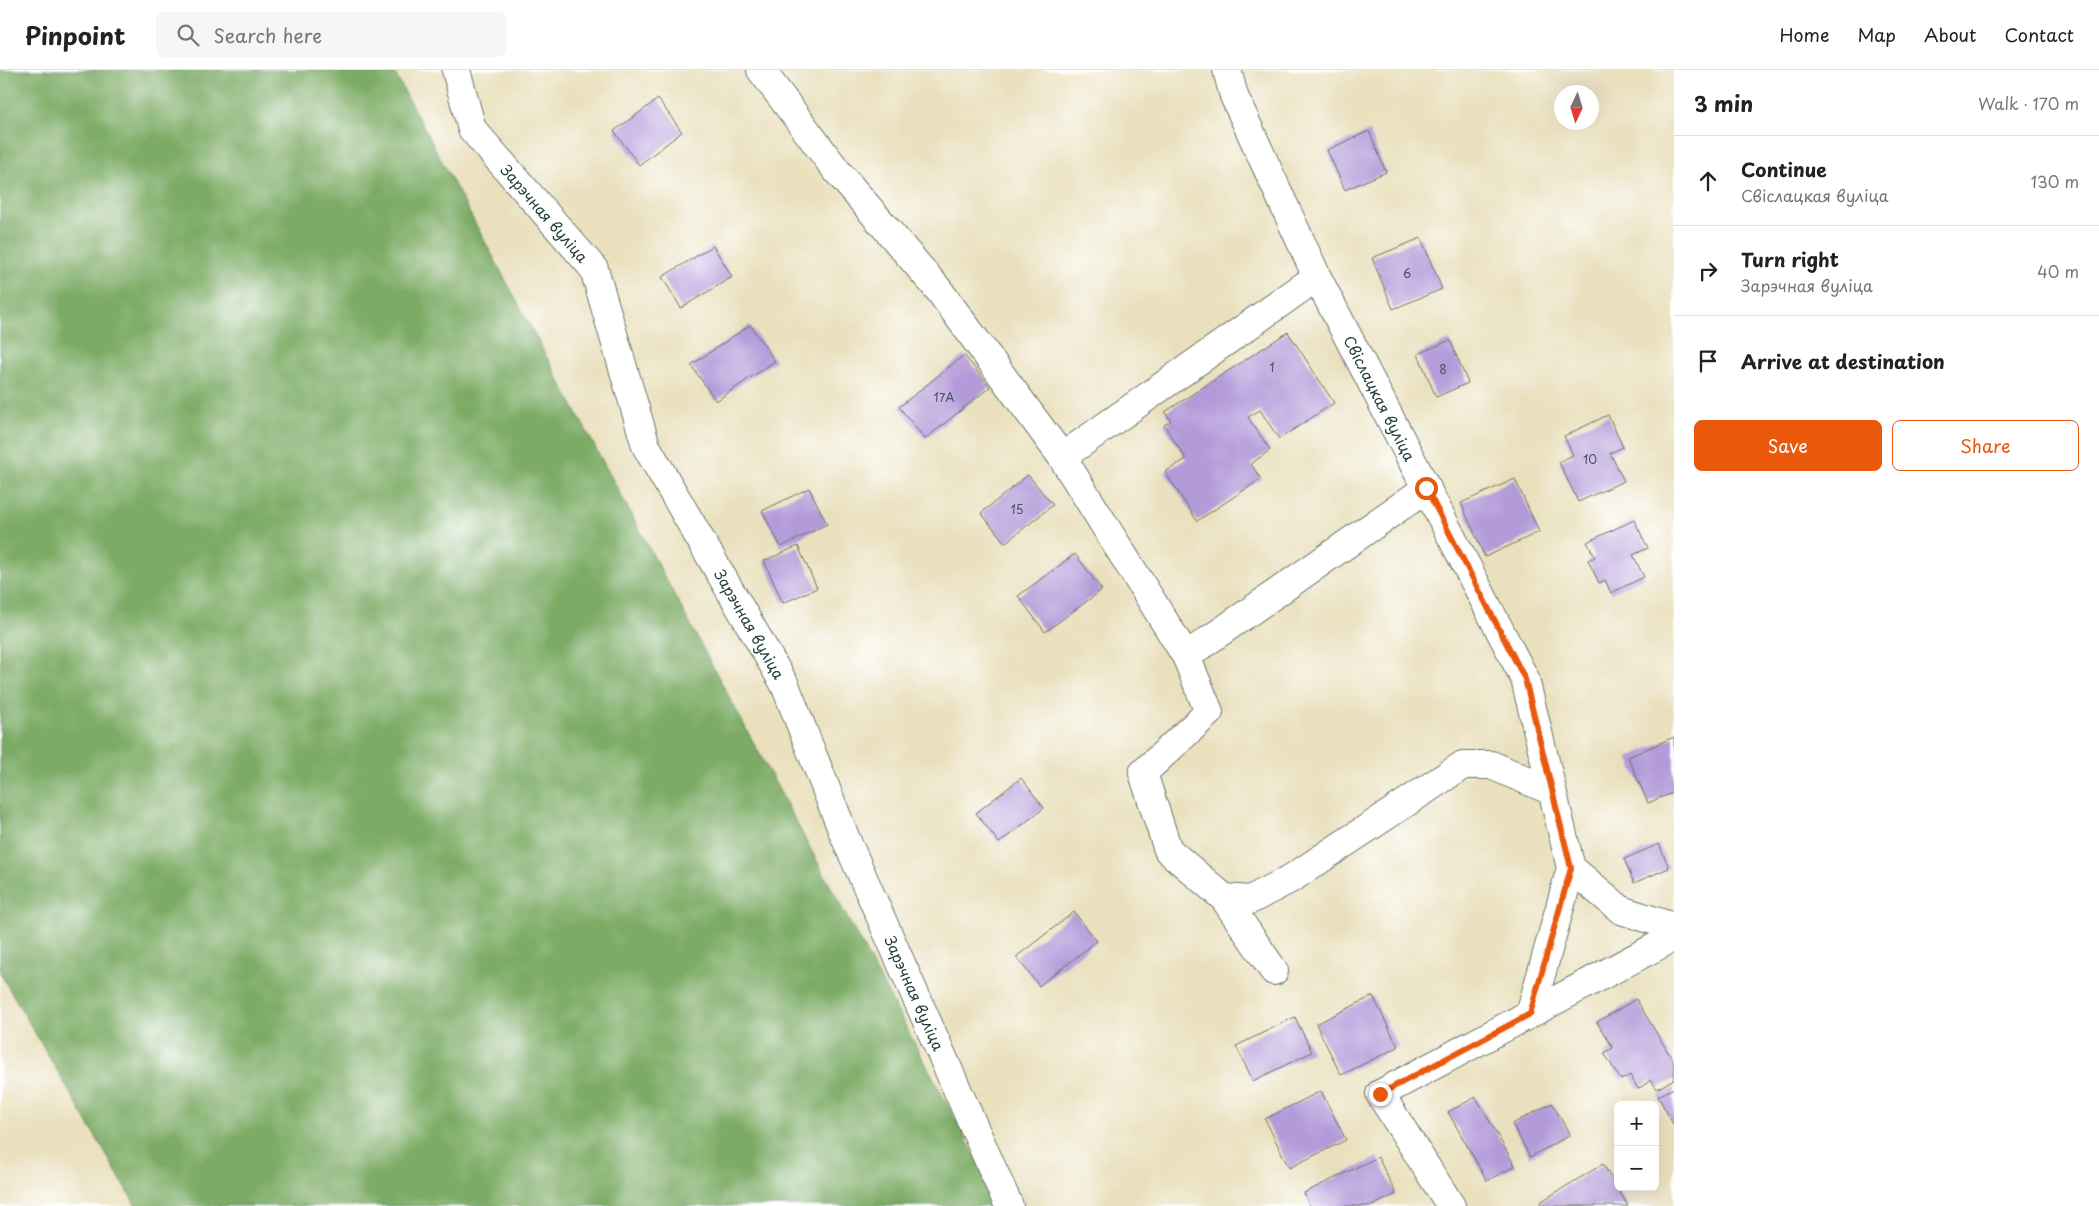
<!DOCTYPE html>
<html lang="en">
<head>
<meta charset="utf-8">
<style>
  body { margin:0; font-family:"Playpen Sans",sans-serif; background:#f6f6f6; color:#222 }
  .controls { position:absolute; right:15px; bottom:15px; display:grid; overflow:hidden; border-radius:8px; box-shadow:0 5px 20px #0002 }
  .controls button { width:45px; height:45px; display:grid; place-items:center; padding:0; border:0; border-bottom:1px solid #e0e0e0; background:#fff; color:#222; font:25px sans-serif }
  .compass { position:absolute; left:1554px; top:15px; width:45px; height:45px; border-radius:50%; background:#fff; box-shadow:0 5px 20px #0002; rotate:184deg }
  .stop { position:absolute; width:15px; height:15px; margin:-11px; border:4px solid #ea580c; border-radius:50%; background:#fff }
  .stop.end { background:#ea580c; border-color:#fff; box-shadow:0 1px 5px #0008 }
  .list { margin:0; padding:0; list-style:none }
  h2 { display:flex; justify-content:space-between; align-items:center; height:65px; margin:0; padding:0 20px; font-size:21px }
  h2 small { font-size:16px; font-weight:400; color:#767676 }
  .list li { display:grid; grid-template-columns:32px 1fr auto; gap:15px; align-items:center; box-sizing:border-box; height:90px; padding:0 20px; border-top:1px solid #e0e0e0 }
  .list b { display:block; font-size:19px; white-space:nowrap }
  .list p { margin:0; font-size:16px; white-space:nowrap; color:#767676 }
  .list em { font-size:16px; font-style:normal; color:#767676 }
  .actions { display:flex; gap:10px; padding:15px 20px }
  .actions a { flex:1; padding:11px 0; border:1px solid #ea580c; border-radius:8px; text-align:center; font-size:18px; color:#ea580c }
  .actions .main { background:#ea580c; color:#fff }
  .icon { flex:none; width:28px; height:28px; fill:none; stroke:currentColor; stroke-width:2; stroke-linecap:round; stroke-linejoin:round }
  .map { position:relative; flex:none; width:1674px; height:1136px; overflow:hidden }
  header { display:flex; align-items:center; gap:30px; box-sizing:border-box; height:70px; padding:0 25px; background:#fff; border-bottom:1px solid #e0e0e0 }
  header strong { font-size:24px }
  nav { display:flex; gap:28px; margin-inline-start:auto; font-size:18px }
  .search { width:350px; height:45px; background:#f6f6f6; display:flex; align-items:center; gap:12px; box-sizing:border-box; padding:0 18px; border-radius:8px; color:#767676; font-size:19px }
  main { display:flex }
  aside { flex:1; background:#fff }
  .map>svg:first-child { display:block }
  .forest { fill:#7bab65; stroke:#4d744c }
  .building { fill:#b39ad9 }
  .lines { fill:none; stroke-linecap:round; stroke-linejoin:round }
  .minor-casing { stroke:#667664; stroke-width:30 }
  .minor { stroke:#fff; stroke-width:28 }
  .route { stroke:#ea580c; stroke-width:6 }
  .labels { text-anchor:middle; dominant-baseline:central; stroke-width:4; stroke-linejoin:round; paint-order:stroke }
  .number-label { font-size:12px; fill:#44545d }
  .street-label { font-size:15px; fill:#1f3d34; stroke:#fff }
</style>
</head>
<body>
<header>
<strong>Pinpoint</strong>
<div class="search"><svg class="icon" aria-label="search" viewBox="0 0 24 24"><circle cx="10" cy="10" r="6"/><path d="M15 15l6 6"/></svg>Search here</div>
<nav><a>Home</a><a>Map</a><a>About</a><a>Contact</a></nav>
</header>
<main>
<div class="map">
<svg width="1674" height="1136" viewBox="0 0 1674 1136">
  <rect width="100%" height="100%" fill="#fff"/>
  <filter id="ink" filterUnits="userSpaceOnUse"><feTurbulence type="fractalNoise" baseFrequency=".02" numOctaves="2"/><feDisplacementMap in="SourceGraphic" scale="10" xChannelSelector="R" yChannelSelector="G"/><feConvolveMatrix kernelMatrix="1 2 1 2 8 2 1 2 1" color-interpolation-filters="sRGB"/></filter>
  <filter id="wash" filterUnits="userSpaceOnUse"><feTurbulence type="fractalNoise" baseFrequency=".0096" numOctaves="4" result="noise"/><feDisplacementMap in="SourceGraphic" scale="20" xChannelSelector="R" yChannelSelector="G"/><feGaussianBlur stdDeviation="1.12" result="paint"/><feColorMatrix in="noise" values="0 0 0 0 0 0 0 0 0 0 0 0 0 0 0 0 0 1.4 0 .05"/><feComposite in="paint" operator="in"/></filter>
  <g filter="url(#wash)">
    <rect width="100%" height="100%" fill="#eae0bd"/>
    <path class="forest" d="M 0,0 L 393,0 L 1002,1136 L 136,1136 L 0,903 Z"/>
    <g id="blocks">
      <path class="building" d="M 658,29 L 682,62 L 639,95 L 614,61 Z
        M 1369,61 L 1386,102 L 1345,120 L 1327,80 Z
        M 1421,168 L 1442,219 L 1393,239 L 1372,188 Z
        M 713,176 L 732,207 L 681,238 L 662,207 Z
        M 750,255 L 775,291 L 716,331 L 691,295 Z
        M 1288,262 L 1334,333 L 1279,369 L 1260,340 L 1248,347 L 1270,380 L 1251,394 L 1261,409 L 1197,451 L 1165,402 L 1186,389 L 1164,355 L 1171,351 L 1165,342 Z
        M 1450,270 L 1468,313 L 1436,327 L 1418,284 Z
        M 964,285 L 990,317 L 925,369 L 899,337 Z
        M 1608,345 L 1623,377 L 1610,383 L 1624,411 L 1578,432 L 1559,392 L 1573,385 L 1564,366 Z
        M 1028,405 L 1053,435 L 1005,473 L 981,443 Z
        M 1515,409 L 1539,462 L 1485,487 L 1461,433 Z
        M 809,418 L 827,454 L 781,477 L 762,441 Z
        M 1634,450 L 1648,478 L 1633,485 L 1644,507 L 1611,523 L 1605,510 L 1599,513 L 1588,490 L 1595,487 L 1587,472 Z
        M 798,476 L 817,518 L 783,533 L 764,491 Z
        M 1075,484 L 1102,520 L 1045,562 L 1018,526 Z
        M 1674,667 L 1674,722 L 1648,733 L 1628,687 Z
        M 1021,708 L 1044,738 L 999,773 L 976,743 Z
        M 1659,774 L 1669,798 L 1634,813 L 1624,789 Z
        M 1074,842 L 1097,871 L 1039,916 L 1016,887 Z
        M 1373,926 L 1398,977 L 1341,1005 L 1316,954 Z
        M 1636,929 L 1674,992 L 1674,1009 L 1657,1019 L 1651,1010 L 1638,1019 L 1630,1005 L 1621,1010 L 1604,983 L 1613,978 L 1597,952 Z
        M 1295,947 L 1312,982 L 1253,1011 L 1236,976 Z
        M 1674,1018 L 1674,1056 L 1658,1026 Z
        M 1321,1021 L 1346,1070 L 1289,1098 L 1265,1049 Z
        M 1476,1027 L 1515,1096 L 1487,1111 L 1448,1042 Z
        M 1552,1033 L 1570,1065 L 1530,1087 L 1512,1054 Z
        M 1378,1087 L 1396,1124 L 1372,1136 L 1310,1136 L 1304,1123 Z
        M 1603,1094 L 1628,1136 L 1542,1136 L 1540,1132 Z"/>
    </g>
  </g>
  <g filter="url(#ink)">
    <use href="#blocks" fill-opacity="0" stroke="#667664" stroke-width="1"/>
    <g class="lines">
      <defs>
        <path id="minor" d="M 456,0 L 472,59 L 594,199 L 646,376 L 785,615 L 845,767 L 1009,1136
          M 761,0 L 837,101 L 938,219 L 1062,387 L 1186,586 L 1209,642 L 1143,703 L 1168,780 L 1224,828 L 1250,830 L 1292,808 L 1463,695 L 1491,695 L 1552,721
          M 1227,0 L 1234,26 L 1317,207 L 1525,609 L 1571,798 L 1530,944
          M 1062,387 L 1317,207
          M 1186,586 L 1427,418
          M 1571,798 L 1621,840 L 1674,857
          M 1224,828 L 1274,901
          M 1451,1136 L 1380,1024 L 1674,867"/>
      </defs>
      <use href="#minor" class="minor-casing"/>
      <use href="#minor" class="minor"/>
    </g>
  </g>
  <g class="lines" filter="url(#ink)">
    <path class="route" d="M 1380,1024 L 1530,944 L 1571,798 L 1525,609 L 1426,418"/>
  </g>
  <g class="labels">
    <g class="number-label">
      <text x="1407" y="203">6</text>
      <text x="1272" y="297">1</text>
      <text x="1443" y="299">8</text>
      <text x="944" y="327">17А</text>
      <text x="1590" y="389">10</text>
      <text x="1017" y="439">15</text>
    </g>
    <g class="street-label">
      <text transform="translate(545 143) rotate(49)">Зарэчная вуліца</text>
      <text transform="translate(1380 328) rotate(63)">Свіслацкая вуліца</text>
      <text transform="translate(750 554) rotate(60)">Зарэчная вуліца</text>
      <text transform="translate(915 923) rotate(66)">Зарэчная вуліца</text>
    </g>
  </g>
</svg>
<div class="controls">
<button>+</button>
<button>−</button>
</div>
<svg class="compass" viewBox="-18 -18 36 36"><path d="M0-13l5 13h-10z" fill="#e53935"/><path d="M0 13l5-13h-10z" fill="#767676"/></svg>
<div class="stop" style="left:1426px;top:418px"></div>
<div class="stop end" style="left:1380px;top:1024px"></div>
</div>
<aside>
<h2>3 min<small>Walk · 170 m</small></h2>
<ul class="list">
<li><svg class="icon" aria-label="ahead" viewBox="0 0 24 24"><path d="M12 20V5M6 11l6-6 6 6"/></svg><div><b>Continue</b><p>Свіслацкая вуліца</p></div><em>130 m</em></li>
<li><svg class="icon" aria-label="right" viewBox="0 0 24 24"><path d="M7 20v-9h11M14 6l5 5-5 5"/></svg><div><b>Turn right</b><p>Зарэчная вуліца</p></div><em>40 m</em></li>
<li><svg class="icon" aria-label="arrive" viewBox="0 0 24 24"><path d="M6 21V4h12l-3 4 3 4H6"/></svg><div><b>Arrive at destination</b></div></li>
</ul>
<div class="actions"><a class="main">Save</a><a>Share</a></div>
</aside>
</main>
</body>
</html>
